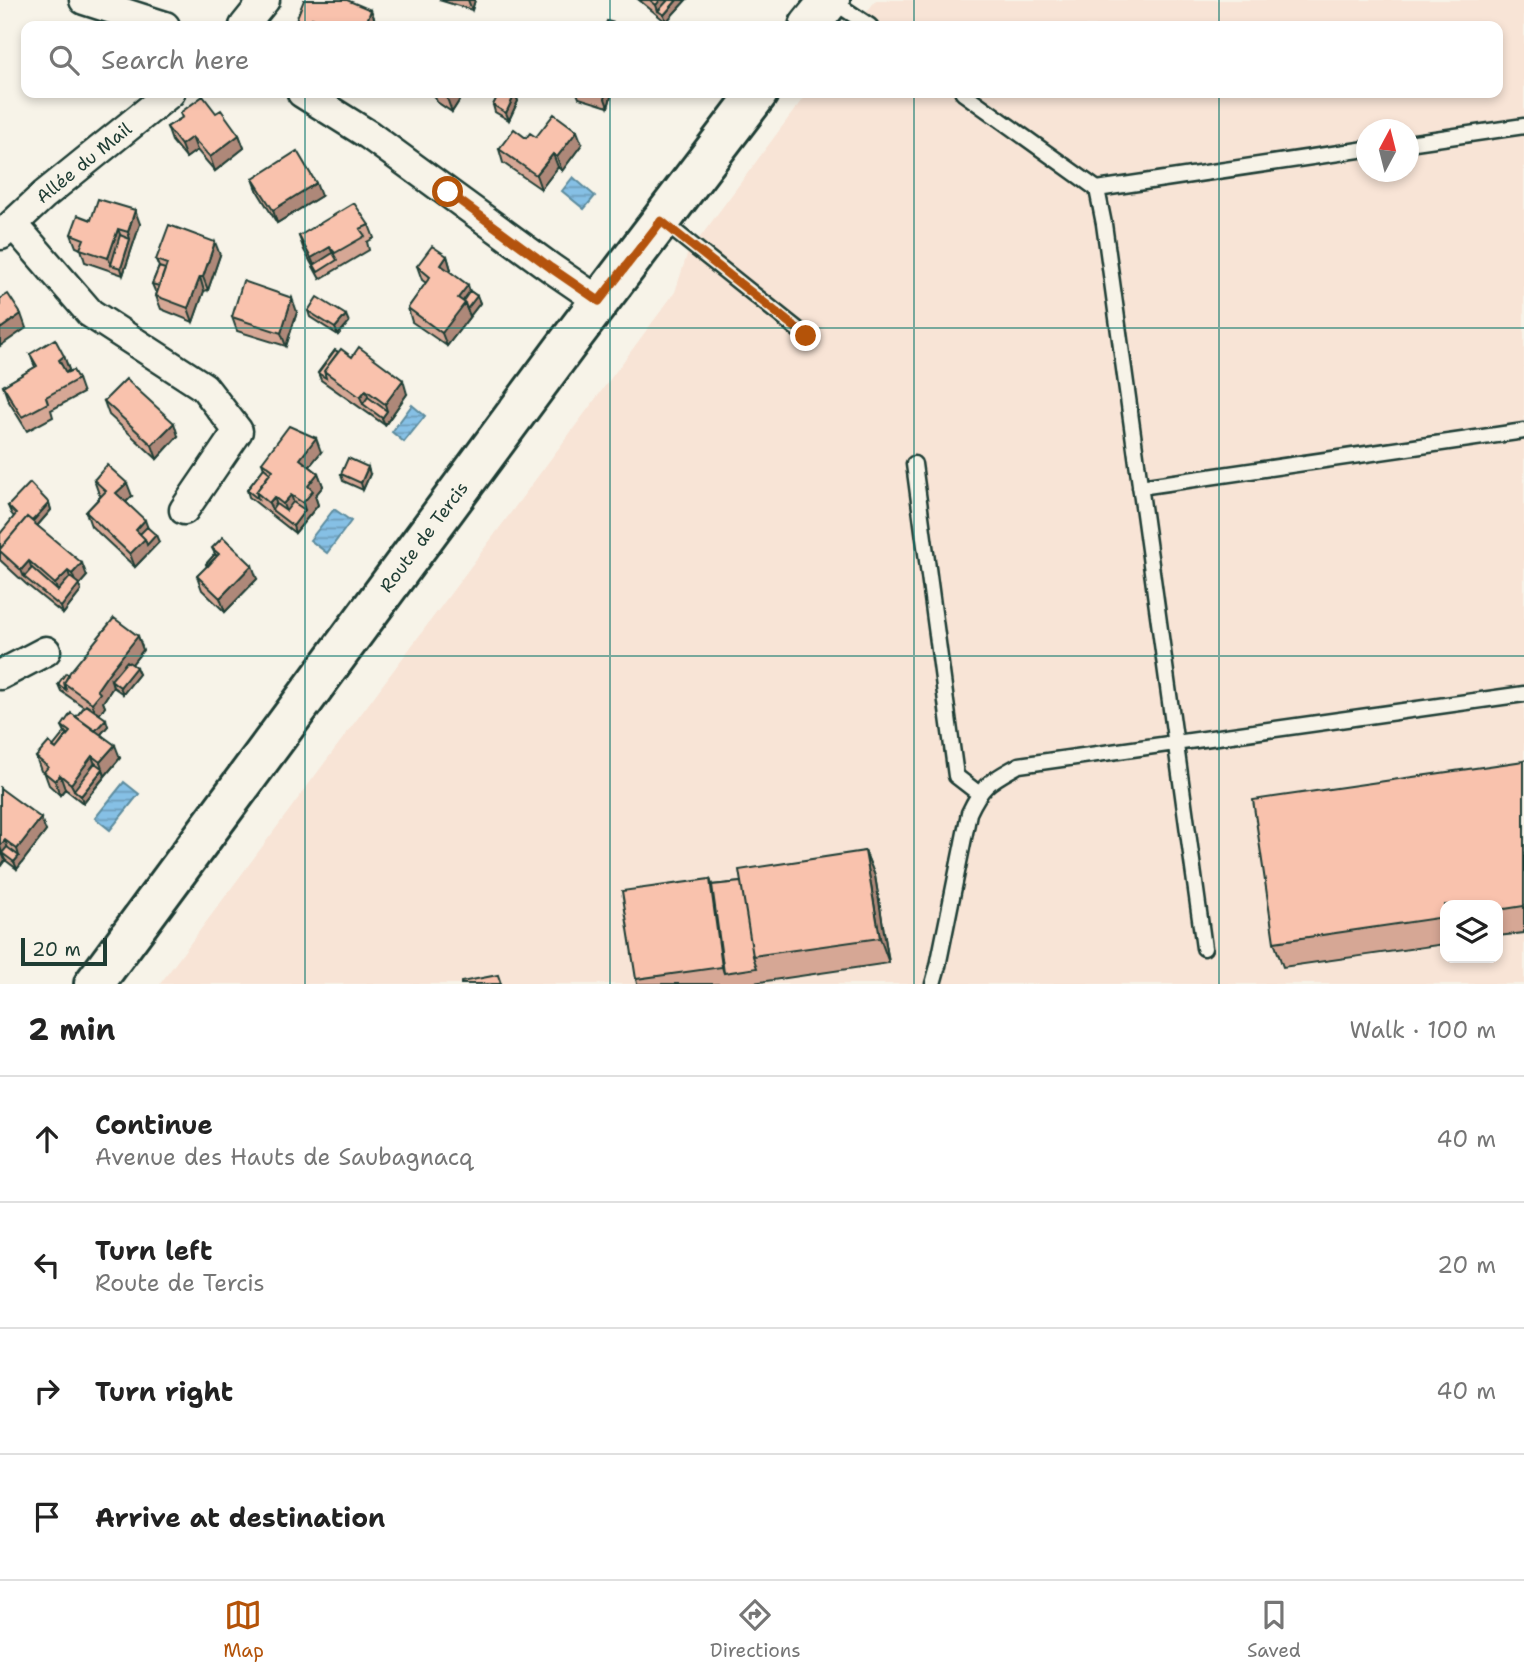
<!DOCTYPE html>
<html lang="en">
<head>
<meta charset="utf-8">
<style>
  body { margin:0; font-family:"Shantell Sans",sans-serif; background:#f6f6f6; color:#222 }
  .controls { position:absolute; right:21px; bottom:21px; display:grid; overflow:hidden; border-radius:14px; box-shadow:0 4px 10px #0003 }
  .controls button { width:63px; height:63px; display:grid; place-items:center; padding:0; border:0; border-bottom:2px solid #e0e0e0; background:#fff; color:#222; font:35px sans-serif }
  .compass { position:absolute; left:1356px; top:119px; width:63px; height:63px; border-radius:50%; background:#fff; box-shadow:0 4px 10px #0003; rotate:7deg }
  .scale { position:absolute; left:21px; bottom:18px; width:86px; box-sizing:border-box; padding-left:7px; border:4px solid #1f3d34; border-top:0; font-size:19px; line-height:24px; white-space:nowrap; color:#1f3d34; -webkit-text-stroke:5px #f7f3e8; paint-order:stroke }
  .stop { position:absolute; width:21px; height:21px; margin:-16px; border:5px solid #b45309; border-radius:50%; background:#fff }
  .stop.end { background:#b45309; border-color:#fff; box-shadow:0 2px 7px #0008 }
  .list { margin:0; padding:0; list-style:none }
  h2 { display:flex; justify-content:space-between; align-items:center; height:91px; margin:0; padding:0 28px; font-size:30px }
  h2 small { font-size:23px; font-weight:400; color:#767676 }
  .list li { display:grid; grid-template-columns:46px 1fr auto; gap:21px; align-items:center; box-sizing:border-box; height:126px; padding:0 28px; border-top:2px solid #e0e0e0 }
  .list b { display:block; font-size:26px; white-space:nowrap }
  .list p { margin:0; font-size:23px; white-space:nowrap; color:#767676 }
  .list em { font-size:23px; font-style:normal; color:#767676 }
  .icon { flex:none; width:38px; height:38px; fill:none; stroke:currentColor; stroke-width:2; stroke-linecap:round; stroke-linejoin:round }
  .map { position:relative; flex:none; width:1524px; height:984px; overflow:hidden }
  .search { position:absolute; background:#fff; box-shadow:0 4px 10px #0003; left:21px; right:21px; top:21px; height:77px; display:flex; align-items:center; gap:18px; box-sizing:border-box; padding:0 24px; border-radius:14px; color:#767676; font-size:26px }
  .sheet { height:595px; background:#fff }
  nav { display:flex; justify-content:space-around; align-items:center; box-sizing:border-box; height:98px; border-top:2px solid #e0e0e0; background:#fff; font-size:19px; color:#767676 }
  nav a { display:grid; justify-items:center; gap:4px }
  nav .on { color:#b45309 }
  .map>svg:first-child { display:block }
  .built { fill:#f8e4d6; fill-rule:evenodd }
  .water { fill:url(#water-rules); stroke:#5d8c9e; stroke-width:2 }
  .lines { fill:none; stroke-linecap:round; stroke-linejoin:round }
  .lane-casing { stroke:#1f3d34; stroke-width:19 }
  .street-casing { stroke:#1f3d34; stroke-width:33 }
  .secondary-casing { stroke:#1f3d34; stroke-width:44 }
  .lane { stroke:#f7f3e8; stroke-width:14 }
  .street { stroke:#f7f3e8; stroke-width:28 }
  .secondary { stroke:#f7f3e8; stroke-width:38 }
  .wall { fill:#d6a795; stroke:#1f3d34; stroke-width:2 }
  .shaded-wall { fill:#ae8879; stroke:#1f3d34; stroke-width:2 }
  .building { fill:#f9c2ad; stroke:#1f3d34; stroke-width:2 }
  .route { stroke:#b45309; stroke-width:9 }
  .grid { fill:none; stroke:#0f766e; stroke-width:2; stroke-opacity:0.55 }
  .labels { text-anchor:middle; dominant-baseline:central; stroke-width:5; stroke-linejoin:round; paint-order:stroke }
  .street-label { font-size:18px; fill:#1f3d34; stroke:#f7f3e8 }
</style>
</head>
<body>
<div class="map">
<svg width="1524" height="984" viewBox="0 0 1524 984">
  <defs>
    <pattern id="water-rules" width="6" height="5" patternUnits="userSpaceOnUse" patternTransform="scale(1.75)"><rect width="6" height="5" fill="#86c0e5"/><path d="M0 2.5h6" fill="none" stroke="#6d9dba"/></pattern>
  </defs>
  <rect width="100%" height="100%" fill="#f7f3e8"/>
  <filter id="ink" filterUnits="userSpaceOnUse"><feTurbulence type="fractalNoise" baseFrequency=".0143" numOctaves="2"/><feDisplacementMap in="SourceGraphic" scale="14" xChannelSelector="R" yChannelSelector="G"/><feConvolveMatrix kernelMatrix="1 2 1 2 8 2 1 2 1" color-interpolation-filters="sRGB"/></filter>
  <g filter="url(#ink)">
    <path class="built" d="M 876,0 L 1524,0 L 1524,984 L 160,984 L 675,292 L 687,255 L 807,93 L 1498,93 L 1498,26 L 856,26 ZM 1366,130 L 1408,130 L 1408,172 L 1366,172 ZM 1445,905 L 1498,905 L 1498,958 L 1445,958 Z"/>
    <path class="water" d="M 573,177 L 595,196 L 584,209 L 562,191 Z
      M 412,405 L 425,416 L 404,442 L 392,432 Z
      M 334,509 L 351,521 L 327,553 L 310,540 Z
      M 124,782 L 139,794 L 110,830 L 95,818 Z"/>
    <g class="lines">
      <defs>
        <path id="lane" d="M 831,0 L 870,26
          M 963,93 L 1097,189 L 1104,224 L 1204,948
          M 1408,143 L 1524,126
          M 1097,189 L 1366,149
          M 662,221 L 806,336
          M 914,464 L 956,776 L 978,793
          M 1140,487 L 1524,431
          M 933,984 L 938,966 L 969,813 C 983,783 991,781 1019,765 L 1524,694"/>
        <path id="street" d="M 84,0 L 165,26
          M 244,26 L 265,0
          M 302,93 L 369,135 L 551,268 L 599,301
          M 13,224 L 90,313 L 204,387 L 238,431 L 184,510
          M 1,235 L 44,195 L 170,93
          M 0,675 L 46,651"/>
        <path id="secondary" d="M 809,26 L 830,0
          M 94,984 L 574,335 L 758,93"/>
      </defs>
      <use href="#lane" class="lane-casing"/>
      <use href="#street" class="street-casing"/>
      <use href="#secondary" class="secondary-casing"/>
      <use href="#lane" class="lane"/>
      <use href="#street" class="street"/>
      <use href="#secondary" class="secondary"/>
    </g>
    <path class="wall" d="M 439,0 L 475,0 L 472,10 Z
      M 639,0 L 686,0 L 666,22 Z
      M 371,10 L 376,23 L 375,26 L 298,26 L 296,20 Z
      M 433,93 L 464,93 L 452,112 L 437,102 Z
      M 577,93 L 612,93 L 608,107 L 579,98 Z
      M 515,94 L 518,101 L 509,120 L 495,112 L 493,105 Z
      M 180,113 L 216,113 L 239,135 L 244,148 L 215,171 L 197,150 L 186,158 L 172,141 L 167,127 L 182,118 Z
      M 536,137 L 582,144 L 562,171 L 558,167 L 541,189 L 503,163 L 499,149 L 526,138 Z
      M 253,179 L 321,196 L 277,223 L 258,192 Z
      M 91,220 L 140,224 L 123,275 L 85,262 L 81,249 L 76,247 L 71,234 Z
      M 369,225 L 374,238 L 367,242 L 369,250 L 320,279 L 304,250 L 299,236 Z
      M 220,255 L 208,290 L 204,291 L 193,322 L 161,309 L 156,296 L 157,292 L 155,291 L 152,284 L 159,267 L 156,260 Z
      M 447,256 L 451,270 L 450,272 L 470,291 L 477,296 L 480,303 L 447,346 L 412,322 L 408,308 L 426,283 L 422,280 L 417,266 Z
      M 308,311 L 349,322 L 338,335 L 310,317 Z
      M 297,312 L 286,346 L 237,331 L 232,317 Z
      M 335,350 L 407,394 L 385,425 L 321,380 L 318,373 Z
      M 30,354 L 64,356 L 69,370 L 66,372 L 78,379 L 83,393 L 51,410 L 53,417 L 27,431 L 8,400 L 3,386 L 35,367 Z
      M 104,401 L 178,436 L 157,459 L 109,415 Z
      M 321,452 L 309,466 L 318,473 L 323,486 L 315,496 L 318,505 L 295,533 L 249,497 L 247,490 L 264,468 L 262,462 Z
      M 341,474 L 370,474 L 363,490 L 343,481 Z
      M 94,480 L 132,496 L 126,502 L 159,542 L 135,567 L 91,526 L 86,512 L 101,496 L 99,494 Z
      M 49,503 L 51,510 L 37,526 L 87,576 L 79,585 L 81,591 L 63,614 L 26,584 L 0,560 L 0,534 L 14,517 L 11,513 L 8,506 Z
      M 212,548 L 257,579 L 225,612 L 202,590 L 197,576 L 207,567 L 206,564 L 215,554 Z
      M 138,636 L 143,650 L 132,664 L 139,674 L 123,694 L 113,687 L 103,702 L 105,707 L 99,714 L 108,726 L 101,734 L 120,758 L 83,803 L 65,789 L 60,795 L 49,785 L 45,774 L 41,771 L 36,757 L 53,747 L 65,732 L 62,726 L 76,717 L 84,707 L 61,691 L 58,684 L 69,675 Z
      M 1524,761 L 1524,933 L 1498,936 L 1498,905 L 1445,905 L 1445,944 L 1283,967 L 1274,942 Z
      M 0,788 L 46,831 L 17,869 L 5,860 L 0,867 Z
      M 865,851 L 875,876 L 889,963 L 746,984 L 637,984 L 636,979 L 710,879 L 712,885 L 741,882 Z"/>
    <path class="shaded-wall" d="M 468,0 L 475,0 L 472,10 Z
      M 660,0 L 676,0 L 658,11 L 656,5 Z
      M 677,0 L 686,0 L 666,22 L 664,15 Z
      M 371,10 L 376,23 L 375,26 L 365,26 Z
      M 312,18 L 315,26 L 307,26 Z
      M 451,93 L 464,93 L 452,112 L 447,98 Z
      M 603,93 L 612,93 L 608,107 Z
      M 515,94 L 518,101 L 509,120 L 506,113 Z
      M 577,131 L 582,144 L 562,171 L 557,157 Z
      M 239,135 L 244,148 L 215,171 L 210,157 Z
      M 192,137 L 197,150 L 186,158 L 181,145 Z
      M 553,154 L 558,167 L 541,189 L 536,175 Z
      M 316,183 L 321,196 L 277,223 L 273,210 Z
      M 135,210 L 140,224 L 123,275 L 121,268 L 130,239 L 128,232 Z
      M 118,229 L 123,242 L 111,265 L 108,258 Z
      M 215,242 L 220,255 L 208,290 L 203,277 Z
      M 330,247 L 335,260 L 314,265 L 311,258 Z
      M 447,256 L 451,270 L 446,278 L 441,265 Z
      M 200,277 L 204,291 L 193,322 L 188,308 Z
      M 468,285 L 472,298 L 466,307 L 470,316 L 447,346 L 442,333 L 458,298 Z
      M 477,296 L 480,303 L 470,316 L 467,309 Z
      M 292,298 L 297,312 L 286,346 L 281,333 Z
      M 21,314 L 26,328 L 0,346 L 0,329 Z
      M 346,315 L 349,322 L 338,335 L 335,328 Z
      M 64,356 L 69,370 L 64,374 L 59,360 Z
      M 403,380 L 407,394 L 385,425 L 382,418 L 387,411 L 385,404 Z
      M 366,390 L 371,404 L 363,404 L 360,397 Z
      M 174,423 L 178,436 L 157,459 L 152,445 Z
      M 316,438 L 321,452 L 305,472 L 300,459 Z
      M 368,467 L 370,474 L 363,490 L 361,483 Z
      M 318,473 L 323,486 L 315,496 L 318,505 L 295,533 L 293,526 L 305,510 L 303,503 L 308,486 Z
      M 127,483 L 132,496 L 121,507 L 116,493 Z
      M 291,495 L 296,509 L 288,517 L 283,504 Z
      M 274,497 L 279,511 L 272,510 L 269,503 Z
      M 49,503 L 51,510 L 8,559 L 4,554 Z
      M 145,520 L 150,534 L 156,535 L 159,542 L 135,567 L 130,554 L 136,530 Z
      M 29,561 L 34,575 L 24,577 L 21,570 Z
      M 82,563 L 87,576 L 79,585 L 81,591 L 63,614 L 61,607 L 77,586 L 72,574 Z
      M 252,565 L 257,579 L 225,612 L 220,598 Z
      M 68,571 L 72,584 L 60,598 L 55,584 Z
      M 138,636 L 143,650 L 116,684 L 111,680 L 113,687 L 103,702 L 105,707 L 97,717 L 92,703 L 97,690 L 108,674 Z
      M 136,667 L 139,674 L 123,694 L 120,687 Z
      M 106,719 L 108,726 L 96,740 L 93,733 Z
      M 115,745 L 120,758 L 105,776 L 100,762 Z
      M 92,756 L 97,770 L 74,790 L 71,784 Z
      M 103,769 L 105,776 L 83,803 L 81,796 Z
      M 60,775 L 65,789 L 60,795 L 55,781 Z
      M 41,818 L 46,831 L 17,869 L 14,862 L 19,856 L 17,849 Z
      M 5,840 L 10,854 L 2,853 L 0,846 Z
      M 865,851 L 875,876 L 889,963 L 880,938 Z
      M 2,853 L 5,860 L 0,867 L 0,856 Z
      M 710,879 L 717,899 L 724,973 L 722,967 Z"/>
    <path class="building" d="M 304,0 L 347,0 L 371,10 L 365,26 L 332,26 L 312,18 L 307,26 L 296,20 Z
      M 650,0 L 660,0 L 656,5 Z
      M 668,0 L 677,0 L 664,15 L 658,11 Z
      M 607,21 L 626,26 L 605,26 Z
      M 438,93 L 451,93 L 447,98 Z
      M 499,93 L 513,93 L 515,94 L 506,113 L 493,105 Z
      M 203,96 L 216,113 L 221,110 L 239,135 L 210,157 L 192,137 L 181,145 L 167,127 L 183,117 L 180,113 Z
      M 554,114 L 577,131 L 557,157 L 553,154 L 536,175 L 499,149 L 514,129 L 526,138 L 530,133 L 536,137 Z
      M 297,151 L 316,183 L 273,210 L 253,179 Z
      M 98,199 L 135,210 L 128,232 L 118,229 L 108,258 L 80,249 L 84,239 L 71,234 L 78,215 L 91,220 Z
      M 354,203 L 369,225 L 360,229 L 365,236 L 335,253 L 330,247 L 311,258 L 299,236 Z
      M 169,225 L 215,242 L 203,277 L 200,277 L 188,308 L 156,296 L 167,264 L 156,260 Z
      M 120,235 L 130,239 L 121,268 L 111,265 Z
      M 432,246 L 447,256 L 441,265 L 468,285 L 458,298 L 465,303 L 442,333 L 408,308 L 430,277 L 417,266 Z
      M 333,253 L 337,260 L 318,272 L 314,265 Z
      M 159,267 L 165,269 L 159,286 L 152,284 Z
      M 243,281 L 292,298 L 281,333 L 232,317 Z
      M 470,291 L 477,296 L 467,309 L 465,303 L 463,301 Z
      M 8,294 L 21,314 L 0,329 L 0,299 Z
      M 317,297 L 346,315 L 335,328 L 308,311 Z
      M 55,339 L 64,356 L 59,360 L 66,373 L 73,370 L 78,379 L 46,397 L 48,403 L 22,417 L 3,386 L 37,366 L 30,354 Z
      M 359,347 L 403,380 L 385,404 L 366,390 L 360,397 L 324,371 L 341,349 L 352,357 Z
      M 335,350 L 338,352 L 324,371 L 326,378 L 318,373 Z
      M 126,379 L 174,423 L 152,445 L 104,401 Z
      M 368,397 L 387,411 L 382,418 L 363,404 Z
      M 289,426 L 316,438 L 300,459 L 318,473 L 308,486 L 313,491 L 303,503 L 291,495 L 283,504 L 274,497 L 269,503 L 256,492 L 273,470 L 262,462 Z
      M 348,458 L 368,467 L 361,483 L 341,474 Z
      M 107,465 L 127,483 L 116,493 L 145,520 L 136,530 L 145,539 L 130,554 L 86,512 L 106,491 L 94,480 Z
      M 264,468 L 270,473 L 256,492 L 258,499 L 247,490 Z
      M 30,483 L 49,503 L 32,521 L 27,517 L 0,549 L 0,534 L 16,514 L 8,506 Z
      M 293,502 L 305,510 L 293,526 L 272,510 L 276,504 L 286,511 Z
      M 27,517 L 82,563 L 72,574 L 68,571 L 55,584 L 29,561 L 21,570 L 0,551 L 0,549 Z
      M 147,527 L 156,535 L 147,545 L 145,539 L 140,534 Z
      M 223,537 L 252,565 L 220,598 L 197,576 L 219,554 L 212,548 Z
      M 215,554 L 217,556 L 208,566 L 206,564 Z
      M 32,568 L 58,591 L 70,577 L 79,584 L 61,607 L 24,577 Z
      M 114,618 L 138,636 L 108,674 L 97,690 L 100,693 L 92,703 L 64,683 L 70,672 Z
      M 127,661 L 136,667 L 120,687 L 111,680 Z
      M 66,673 L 69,675 L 64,683 L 66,690 L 58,684 Z
      M 86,705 L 106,719 L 95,731 L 76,717 Z
      M 71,713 L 115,745 L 100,762 L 92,756 L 71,784 L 60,775 L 55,781 L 44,772 L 48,767 L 36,757 L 49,742 L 56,749 L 70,732 L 62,726 Z
      M 65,732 L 67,734 L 56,749 L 53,747 Z
      M 1524,761 L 1524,906 L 1498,910 L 1498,905 L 1445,905 L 1445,917 L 1274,942 L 1253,800 Z
      M 95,763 L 103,769 L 81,796 L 74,790 Z
      M 0,788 L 41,818 L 17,849 L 5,840 L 0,846 Z
      M 7,847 L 19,856 L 14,862 L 2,853 Z
      M 865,851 L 880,938 L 753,956 L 739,870 Z
      M 710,879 L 722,967 L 636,979 L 622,891 Z
      M 741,882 L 753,956 L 757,968 L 724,973 L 712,885 Z
      M 498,975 L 501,984 L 461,984 L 461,982 Z"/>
  </g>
  <g class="lines" filter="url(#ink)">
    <path class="route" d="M 448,192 L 551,268 L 599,301 L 661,221 L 806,336"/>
  </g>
  <path class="grid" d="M 305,0 L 305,26M 610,0 L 610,26M 914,0 L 914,26M 1219,0 L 1219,26M 305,93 L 305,984M 610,93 L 610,984M 914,93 L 914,984M 1219,93 L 1219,984M 0,328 L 1524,328M 0,656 L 1524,656"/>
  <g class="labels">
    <g class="street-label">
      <text transform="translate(84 163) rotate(-39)">Allée du Mail</text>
      <text transform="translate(424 537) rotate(-53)">Route de Tercis</text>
    </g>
  </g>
</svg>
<div class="controls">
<button><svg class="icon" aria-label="layers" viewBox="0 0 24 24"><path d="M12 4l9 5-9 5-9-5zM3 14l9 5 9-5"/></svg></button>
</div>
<svg class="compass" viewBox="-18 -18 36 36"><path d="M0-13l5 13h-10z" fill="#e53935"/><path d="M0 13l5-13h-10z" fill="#767676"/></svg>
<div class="scale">20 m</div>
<div class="stop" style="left:448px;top:192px"></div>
<div class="stop end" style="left:806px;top:336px"></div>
<div class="search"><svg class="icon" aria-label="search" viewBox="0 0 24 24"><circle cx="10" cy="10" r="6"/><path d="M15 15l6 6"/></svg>Search here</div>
</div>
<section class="sheet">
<h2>2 min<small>Walk · 100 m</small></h2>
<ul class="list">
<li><svg class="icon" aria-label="ahead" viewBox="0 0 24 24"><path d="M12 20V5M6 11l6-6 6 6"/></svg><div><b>Continue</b><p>Avenue des Hauts de Saubagnacq</p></div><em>40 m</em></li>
<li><svg class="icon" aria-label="left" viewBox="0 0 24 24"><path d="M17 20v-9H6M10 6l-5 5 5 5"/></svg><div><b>Turn left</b><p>Route de Tercis</p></div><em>20 m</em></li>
<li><svg class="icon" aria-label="right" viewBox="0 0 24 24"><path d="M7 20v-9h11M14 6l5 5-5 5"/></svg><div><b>Turn right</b></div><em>40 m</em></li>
<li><svg class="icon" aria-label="arrive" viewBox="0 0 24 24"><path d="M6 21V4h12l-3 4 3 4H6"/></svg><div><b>Arrive at destination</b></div></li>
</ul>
</section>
<nav>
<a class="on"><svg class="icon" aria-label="map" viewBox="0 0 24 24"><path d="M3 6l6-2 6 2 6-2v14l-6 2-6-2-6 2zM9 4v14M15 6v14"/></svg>Map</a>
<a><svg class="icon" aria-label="directions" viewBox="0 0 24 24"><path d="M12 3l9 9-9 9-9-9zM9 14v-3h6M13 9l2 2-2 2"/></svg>Directions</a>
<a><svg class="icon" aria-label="saved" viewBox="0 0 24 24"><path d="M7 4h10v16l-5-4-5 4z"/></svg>Saved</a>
</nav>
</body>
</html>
